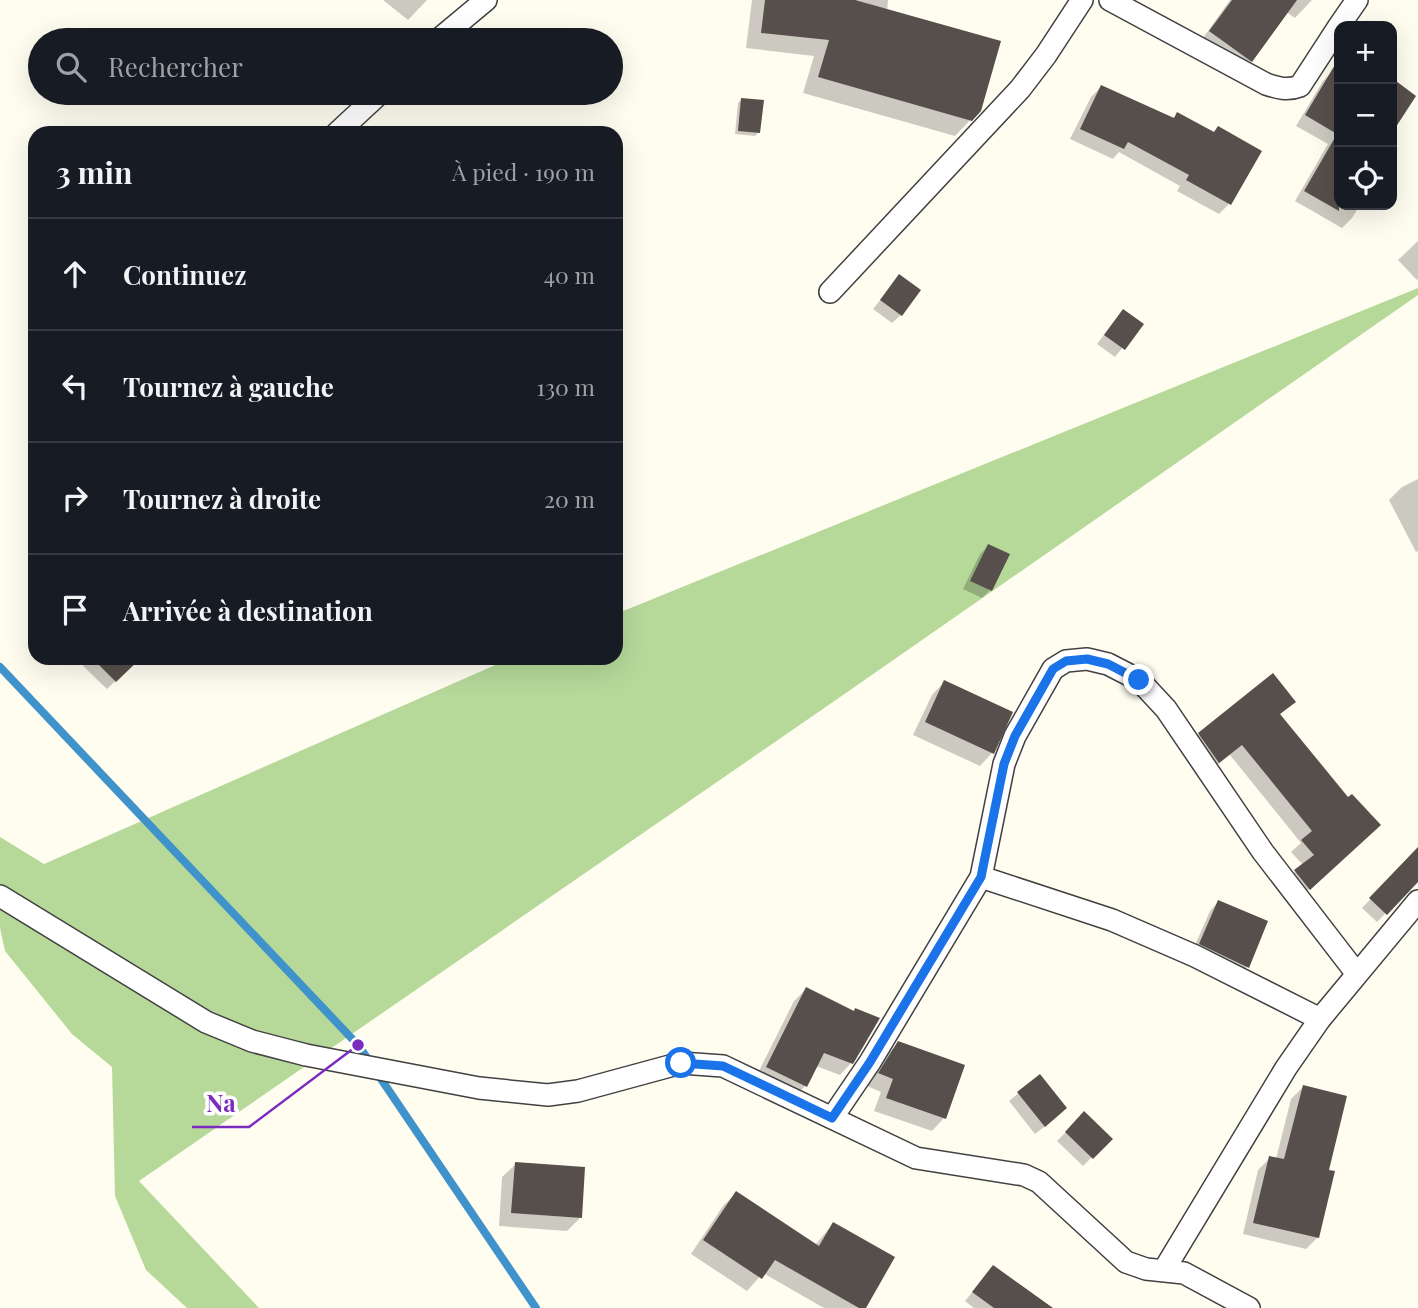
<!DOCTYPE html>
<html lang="fr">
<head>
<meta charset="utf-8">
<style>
  body { margin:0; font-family:"Playfair Display",serif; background:#242831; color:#f1f3f6 }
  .controls { position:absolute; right:21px; top:21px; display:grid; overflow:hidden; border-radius:14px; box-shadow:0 7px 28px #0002 }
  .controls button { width:63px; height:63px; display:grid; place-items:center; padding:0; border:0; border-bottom:2px solid #363941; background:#171b24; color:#f1f3f6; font:35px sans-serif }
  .stop { position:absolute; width:21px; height:21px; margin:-16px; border:5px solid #1a73e8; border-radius:50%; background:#fff }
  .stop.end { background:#1a73e8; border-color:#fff; box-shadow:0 2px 7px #0008 }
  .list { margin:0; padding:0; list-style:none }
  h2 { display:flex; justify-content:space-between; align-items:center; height:91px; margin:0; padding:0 28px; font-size:30px }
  h2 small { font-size:23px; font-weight:400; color:#9ea1a6 }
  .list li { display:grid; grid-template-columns:46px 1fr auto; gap:21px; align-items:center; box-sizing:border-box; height:112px; padding:0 28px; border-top:2px solid #363941 }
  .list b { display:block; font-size:26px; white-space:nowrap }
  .list em { font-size:23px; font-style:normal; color:#9ea1a6 }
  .icon { flex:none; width:38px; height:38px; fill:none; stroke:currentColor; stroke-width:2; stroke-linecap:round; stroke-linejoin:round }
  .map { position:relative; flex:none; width:1418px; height:1308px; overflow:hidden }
  .search { position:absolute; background:#171b24; box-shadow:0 7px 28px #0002; left:28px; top:28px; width:595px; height:77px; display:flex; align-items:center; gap:18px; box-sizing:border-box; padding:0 24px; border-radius:38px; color:#9ea1a6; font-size:26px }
  .panel { position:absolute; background:#171b24; box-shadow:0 7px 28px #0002; left:28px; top:126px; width:595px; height:539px; border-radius:21px }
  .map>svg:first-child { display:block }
  .forest { fill:#b6d99a }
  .shadow { fill:#0003 }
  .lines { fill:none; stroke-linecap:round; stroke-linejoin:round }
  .stream { stroke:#3f92ca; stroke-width:8 }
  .building { fill:#574f4b }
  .minor-casing { stroke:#414141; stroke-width:24 }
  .minor { stroke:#fff; stroke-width:21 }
  .route { stroke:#1a73e8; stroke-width:9 }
  .leader { fill:none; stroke:#7b2cbf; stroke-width:2.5 }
  .callout-dot { fill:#7b2cbf; stroke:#fff; stroke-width:2.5 }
  .callout-label { font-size:24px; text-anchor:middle; font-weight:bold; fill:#7b2cbf; stroke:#fff; stroke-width:7; stroke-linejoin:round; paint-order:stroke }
</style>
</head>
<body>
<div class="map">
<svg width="1418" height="1308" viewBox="0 0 1418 1308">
  <rect width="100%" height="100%" fill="#fffcf0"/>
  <path class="forest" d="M 1418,288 L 1418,295 L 843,695 L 139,1181 L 259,1308 L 187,1308 L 146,1270 L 115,1196 L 112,1067 L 72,1034 L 5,951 L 0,928 L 0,837 L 44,864 L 511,658 L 616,658 L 616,614 Z"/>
  <path class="shadow" d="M 383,0 L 427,0 L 408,20 Z
    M 752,0 L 888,0 L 887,11 L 979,111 L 955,136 L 803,93 L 814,56 L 746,48 Z
    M 1230,0 L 1312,0 L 1295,18 L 1286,12 L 1251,61 L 1238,73 L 1198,45 Z
    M 1392,43 L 1397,45 L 1392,58 Z
    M 1333,71 L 1339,74 L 1339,205 L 1360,205 L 1352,218 L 1342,228 L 1295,201 L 1328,144 L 1296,126 L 1323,81 Z
    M 1101,87 L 1172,119 L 1178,114 L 1229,204 L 1219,214 L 1177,191 L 1180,186 L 1119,152 L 1113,159 L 1070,139 L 1091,97 Z
    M 742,99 L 759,132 L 755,136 L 735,134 L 738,103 Z
    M 1418,241 L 1418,279 L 1417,280 L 1398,260 Z
    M 899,277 L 901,315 L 892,323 L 873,309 Z
    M 1115,320 L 1141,325 L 1115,357 L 1097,344 Z
    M 1418,479 L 1418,551 L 1416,552 L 1389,500 L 1402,487 Z
    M 988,546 L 990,590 L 982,598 L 963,589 L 980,554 Z
    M 91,658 L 139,658 L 107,689 L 83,666 Z
    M 944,682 L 992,753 L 980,766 L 913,735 L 932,695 Z
    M 1294,702 L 1279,715 L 1348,800 L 1368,836 L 1298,899 L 1284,882 L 1303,865 L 1291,852 L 1301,843 L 1230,755 L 1207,773 L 1188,745 L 1199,734 Z
    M 1395,874 L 1410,888 L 1377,922 L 1362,908 Z
    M 1218,902 L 1266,922 L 1247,967 L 1239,976 L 1192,952 L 1210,911 Z
    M 806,989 L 851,1063 L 840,1075 L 816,1066 L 805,1086 L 794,1098 L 755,1079 L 794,1001 Z
    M 898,1043 L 944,1118 L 932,1131 L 874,1111 L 881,1092 L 867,1086 L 885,1057 Z
    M 1039,1076 L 1057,1117 L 1035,1134 L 1009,1101 Z
    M 1303,1087 L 1327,1171 L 1318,1237 L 1306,1249 L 1243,1234 L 1258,1170 L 1270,1158 L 1276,1159 L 1291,1099 Z
    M 1084,1114 L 1110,1139 L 1083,1166 L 1057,1141 Z
    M 516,1164 L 580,1218 L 567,1231 L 499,1226 L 502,1177 Z
    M 736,1193 L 815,1245 L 833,1224 L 864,1308 L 824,1308 L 763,1273 L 747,1291 L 691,1254 L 723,1206 Z
    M 993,1267 L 1031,1308 L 974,1308 L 965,1301 Z"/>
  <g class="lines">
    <path class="stream" d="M 0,667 L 358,1045 L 370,1062
      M 377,1073 L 536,1308"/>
  </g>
  <path class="building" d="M 765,0 L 855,0 L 1001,41 L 981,111 L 972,121 L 818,77 L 829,40 L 761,33 Z
    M 1232,0 L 1297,0 L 1252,62 L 1209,31 Z
    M 1339,58 L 1339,211 L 1304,191 L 1337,134 L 1305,115 Z
    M 1392,78 L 1416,96 L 1392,133 Z
    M 1101,85 L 1174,118 L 1177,112 L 1214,132 L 1218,126 L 1262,151 L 1231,205 L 1186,180 L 1189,175 L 1128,142 L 1124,149 L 1080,129 Z
    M 741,98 L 764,100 L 760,133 L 738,131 Z
    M 899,274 L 921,290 L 902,316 L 880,300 Z
    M 1123,309 L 1144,324 L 1125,350 L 1104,335 Z
    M 988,544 L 1010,554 L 992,591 L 970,581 Z
    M 92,658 L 141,658 L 116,682 Z
    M 1273,673 L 1296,702 L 1280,714 L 1348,797 L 1352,794 L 1381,825 L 1310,890 L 1294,870 L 1314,855 L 1301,840 L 1312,831 L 1242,745 L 1219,763 L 1198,733 Z
    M 944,680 L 1013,712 L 994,754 L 925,722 Z
    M 1418,847 L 1418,882 L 1387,915 L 1369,898 Z
    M 1218,900 L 1268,921 L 1249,968 L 1199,944 Z
    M 806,987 L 854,1011 L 855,1008 L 880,1018 L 853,1064 L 824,1053 L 807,1087 L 766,1067 Z
    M 898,1041 L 965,1065 L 946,1119 L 886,1098 L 893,1079 L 878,1073 Z
    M 1040,1074 L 1067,1108 L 1045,1127 L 1017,1092 Z
    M 1303,1085 L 1347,1096 L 1329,1170 L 1335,1171 L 1319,1238 L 1253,1223 L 1269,1156 L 1284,1159 Z
    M 1084,1111 L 1113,1139 L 1093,1159 L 1065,1132 Z
    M 515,1162 L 585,1167 L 582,1218 L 511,1213 Z
    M 736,1191 L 819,1246 L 833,1222 L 895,1257 L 866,1308 L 859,1308 L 775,1260 L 762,1279 L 703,1240 Z
    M 993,1265 L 1053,1308 L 994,1308 L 972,1292 Z"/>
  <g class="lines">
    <defs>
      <path id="minor" d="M 1110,0 L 1266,84 C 1278,88 1287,91 1300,86 L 1339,26
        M 1339,26 L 1357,0
        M 438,40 L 486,0
        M 337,133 L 380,93
        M 830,292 L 1020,89 L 1046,55 L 1082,0
        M 981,877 L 1112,920 L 1195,956 L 1320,1019
        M 0,896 L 206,1022 L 252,1041 L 306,1055 L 479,1088 L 548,1095 L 578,1091 L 681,1063 L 723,1066 L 916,1158 L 1024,1175 L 1039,1182 L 1126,1262 L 1146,1269 L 1184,1273 L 1249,1308
        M 832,1118 L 870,1062 L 981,877 L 1004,764 L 1015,736 L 1053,669 L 1066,661 L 1087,659 L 1108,664 L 1139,680 L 1166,709 L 1263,852 L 1357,974
        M 1164,1270 L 1286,1068 L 1320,1019 L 1418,901"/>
    </defs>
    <use href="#minor" class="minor-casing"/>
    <use href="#minor" class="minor"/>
  </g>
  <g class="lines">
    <path class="route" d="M 681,1063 L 723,1066 L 832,1118 L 870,1062 L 981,877 L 1004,764 L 1015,736 L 1053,669 L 1066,661 L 1087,659 L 1108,664 L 1139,680"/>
  </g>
  <path class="leader" d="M358 1045L249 1127H192"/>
  <circle class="callout-dot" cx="358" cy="1045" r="7"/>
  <g class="callout-label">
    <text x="221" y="1112">Na</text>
  </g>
</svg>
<div class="controls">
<button>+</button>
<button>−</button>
<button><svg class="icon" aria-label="locate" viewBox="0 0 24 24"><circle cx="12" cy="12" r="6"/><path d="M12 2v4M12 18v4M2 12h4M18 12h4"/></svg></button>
</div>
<div class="stop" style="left:681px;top:1063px"></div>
<div class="stop end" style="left:1139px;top:680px"></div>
<div class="search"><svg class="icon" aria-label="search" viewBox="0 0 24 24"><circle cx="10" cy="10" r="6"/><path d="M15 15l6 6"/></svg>Rechercher</div>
<section class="panel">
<h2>3 min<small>À pied · 190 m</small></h2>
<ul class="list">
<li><svg class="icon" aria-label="ahead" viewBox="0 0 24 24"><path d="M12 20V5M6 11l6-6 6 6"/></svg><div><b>Continuez</b></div><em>40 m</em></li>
<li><svg class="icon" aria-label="left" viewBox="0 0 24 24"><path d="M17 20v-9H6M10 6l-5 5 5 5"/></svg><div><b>Tournez à gauche</b></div><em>130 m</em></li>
<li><svg class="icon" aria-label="right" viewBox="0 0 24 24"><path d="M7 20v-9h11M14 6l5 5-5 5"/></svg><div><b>Tournez à droite</b></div><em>20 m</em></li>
<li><svg class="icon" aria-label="arrive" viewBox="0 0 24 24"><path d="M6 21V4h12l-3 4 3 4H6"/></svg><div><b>Arrivée à destination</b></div></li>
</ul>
</section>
</div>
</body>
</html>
